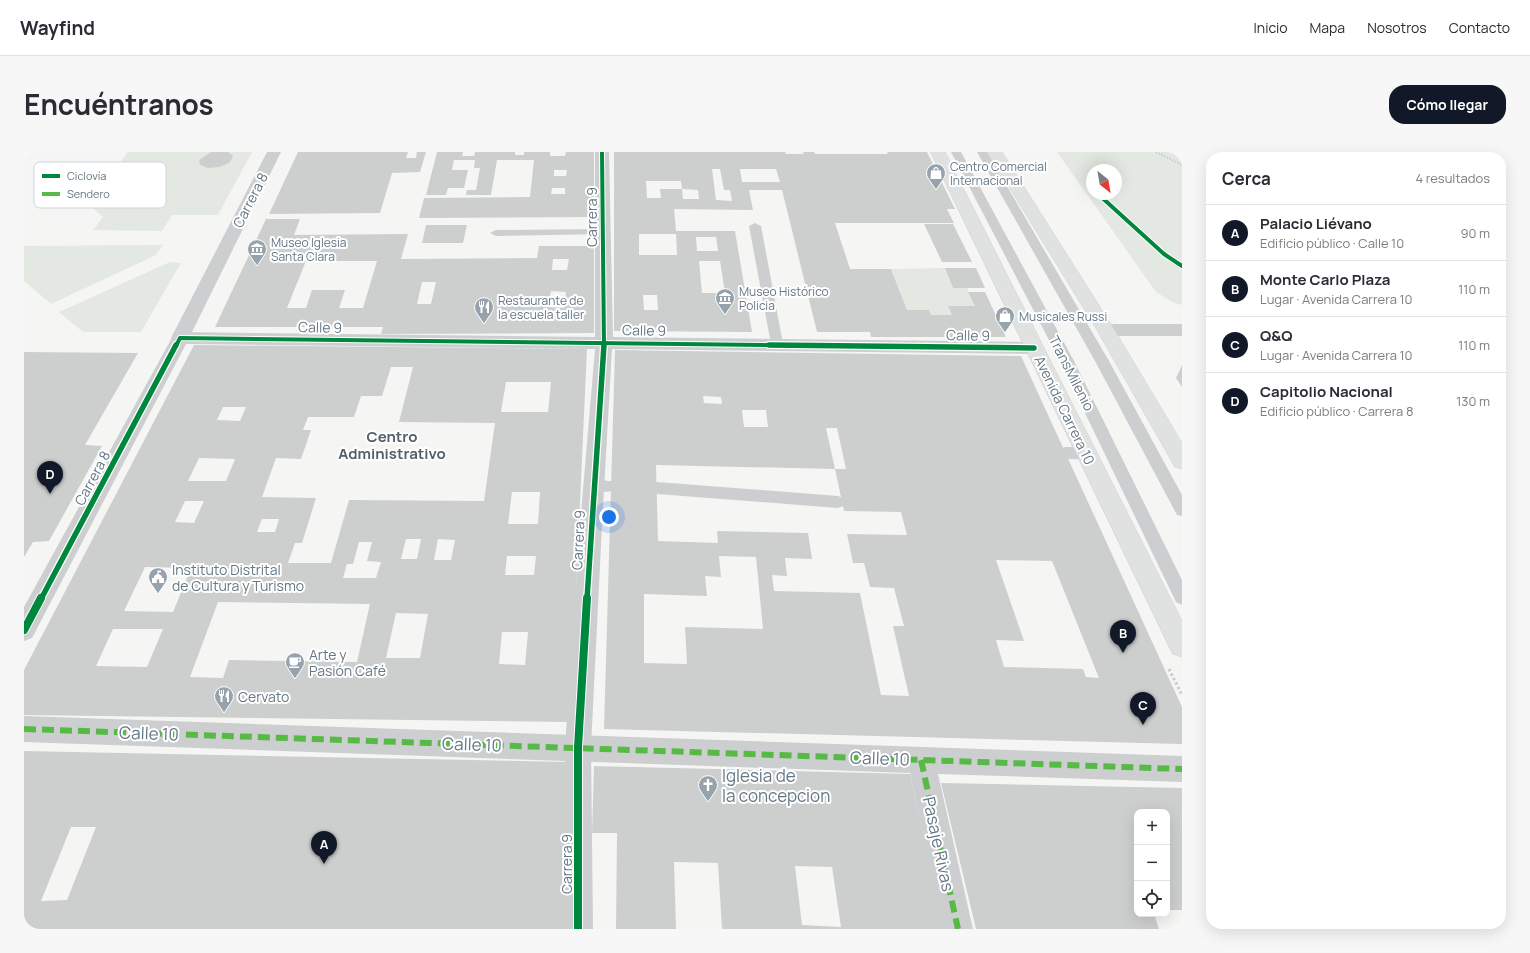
<!DOCTYPE html>
<html lang="es">
<head>
<meta charset="utf-8">
<style>
  body { margin:0; font-family:Manrope,sans-serif; background:#f7f7f7; color:#2b2b33 }
  .controls { position:absolute; right:12px; bottom:12px; display:grid; overflow:hidden; border-radius:8px; box-shadow:0 4px 16px #0002 }
  .controls button { width:36px; height:36px; display:grid; place-items:center; padding:0; border:0; border-bottom:1px solid #e1e1e2; background:#fff; color:#2b2b33; font:20px sans-serif }
  .compass { position:absolute; left:1062px; top:12px; width:36px; height:36px; border-radius:50%; background:#fff; box-shadow:0 4px 16px #0002; rotate:149deg }
  .you { position:absolute; left:585px; top:365px; width:14px; height:14px; margin:-10px; border:3px solid #fff; border-radius:50%; background:#1a73e8; box-shadow:0 0 0 6px #1a73e833 }
  .badge { display:grid; place-items:center; width:26px; height:26px; border-radius:50%; background:#111827; color:#fff; font-size:13px; font-weight:700 }
  .pin { position:absolute; translate:-50% -33px; filter:drop-shadow(0 1px 2px #0008) }
  .pin::after { content:''; position:absolute; top:21px; width:14px; height:12px; background:inherit; clip-path:polygon(0 0,100% 0,50% 100%) }
  .list { margin:0; padding:0; list-style:none }
  h2 { display:flex; justify-content:space-between; align-items:center; height:52px; margin:0; padding:0 16px; font-size:17px }
  h2 small { font-size:13px; font-weight:400; color:#7c7c81 }
  .list li { display:grid; grid-template-columns:26px 1fr auto; gap:12px; align-items:center; box-sizing:border-box; height:56px; padding:0 16px; border-top:1px solid #e1e1e2 }
  .list b { display:block; font-size:15px; white-space:nowrap }
  .list p { margin:0; font-size:13px; white-space:nowrap; color:#7c7c81 }
  .list em { font-size:13px; font-style:normal; color:#7c7c81 }
  .icon { flex:none; width:22px; height:22px; fill:none; stroke:currentColor; stroke-width:2; stroke-linecap:round; stroke-linejoin:round }
  .map { position:relative; flex:none; width:1158px; height:777px; overflow:hidden; border-radius:16px }
  header { display:flex; align-items:center; gap:24px; box-sizing:border-box; height:56px; padding:0 20px; background:#fff; border-bottom:1px solid #e1e1e2 }
  header strong { font-size:19px }
  nav { display:flex; gap:22px; margin-inline-start:auto; font-size:14px }
  .intro { display:flex; align-items:center; justify-content:space-between; box-sizing:border-box; height:96px; padding:0 24px }
  h1 { margin:0; font-size:28px }
  .button { padding:10px 18px; border-radius:16px; background:#111827; color:#fff; font-size:14px; font-weight:700 }
  main { display:flex; gap:24px; padding:0 24px }
  aside { flex:1; background:#fff; border-radius:16px; box-shadow:0 4px 16px #0002 }
  .map>svg:first-child { display:block }
  .green { fill:#e4e8e2; fill-rule:evenodd }
  .building { fill:#cdcfcf; fill-rule:evenodd }
  .lines { fill:none; stroke-linecap:round; stroke-linejoin:round }
  .primary-casing { stroke:#d1d1d2; stroke-width:1 }
  .path-far1 { stroke:#cacbcb; stroke-width:2; stroke-dasharray:1.5 1.5; stroke-linecap:butt }
  .path { stroke:#cacbcb; stroke-width:3; stroke-dasharray:2.5 2.5; stroke-linecap:butt }
  .service { fill:#cccecf; fill-rule:evenodd }
  .pedestrian { fill:#cccecf; fill-rule:evenodd }
  .minor { fill:#cccecf; fill-rule:evenodd }
  .tertiary { fill:#cccecf; fill-rule:evenodd }
  .primary { fill:#e0e1e1; fill-rule:evenodd }
  .quiet { stroke:#58b947; stroke-width:6; stroke-dasharray:12 6; stroke-linecap:butt }
  .cycleway-far2-casing { stroke:#fff; stroke-width:6 }
  .cycleway-far1-casing { stroke:#fff; stroke-width:8 }
  .cycleway-casing { stroke:#fff; stroke-width:10 }
  .cycleway-far2 { stroke:#00873e; stroke-width:4 }
  .cycleway-far1 { stroke:#00873e; stroke-width:5.5 }
  .cycleway { stroke:#00873e; stroke-width:8 }
  .labels { text-anchor:middle; dominant-baseline:central; stroke-width:4; stroke-linejoin:round; paint-order:stroke }
  .far-poi-label { font-size:12px; fill:#647785; stroke:#fff; text-anchor:start }
  .street-label { font-size:14px; fill:#647785; stroke:#fff }
  .poi-label { font-size:14px; fill:#647785; stroke:#fff; text-anchor:start }
  .neighbourhood-label { font-size:15px; font-weight:bold; fill:#52606a; stroke:#fff }
  .near-street-label { font-size:17px; fill:#647785; stroke:#fff }
  .near-poi-label { font-size:17px; fill:#647785; stroke:#fff; text-anchor:start }
  .key { fill:#fff; stroke:#d0d6da; stroke-width:1 }
  .key-label { font-size:11px; fill:#647785 }
</style>
</head>
<body>
<header>
<strong>Wayfind</strong>
<nav><a>Inicio</a><a>Mapa</a><a>Nosotros</a><a>Contacto</a></nav>
</header>
<div class="intro"><h1>Encuéntranos</h1><a class="button">Cómo llegar</a></div>
<main>
<div class="map">
<svg width="1158" height="777" viewBox="0 0 1158 777">
  <rect width="100%" height="100%" fill="#f5f5f4"/>
  <path class="green" d="M 104,0 L 228,0 L 194,63 L 148,63 L 138,79 L 69,78 L 79,65 L 42,33 L 78,34 Z
    M 1033,0 L 1158,0 L 1158,153 L 1148,150 L 1132,140 ZM 1068,18 L 1092,18 L 1092,42 L 1068,42 Z
    M 139,93 L 132,103 L 27,152 L 0,129 L 0,94 Z
    M 146,110 L 157,111 L 117,180 L 59,180 L 35,160 Z
    M 921,116 L 929,136 L 943,136 L 951,154 L 924,154 L 928,163 L 907,163 L 905,158 L 883,158 L 867,117 Z"/>
  <path class="building" d="M 187,0 L 204,0 L 208,3 L 209,5 L 205,11 L 195,15 L 184,16 L 176,13 L 175,8 Z
    M 274,0 L 384,0 L 382,6 L 392,6 L 393,0 L 402,0 L 396,20 L 368,21 L 356,61 L 245,62 Z
    M 413,0 L 439,0 L 438,4 L 450,4 L 451,0 L 491,0 L 491,3 L 500,3 L 500,0 L 526,0 L 526,4 L 541,4 L 542,0 L 570,0 L 570,65 L 395,66 L 400,46 L 506,45 L 510,8 L 473,8 L 467,43 L 442,43 L 443,38 L 452,38 L 456,16 L 450,16 L 451,8 L 430,8 L 428,18 L 444,18 L 440,36 L 424,36 L 422,43 L 402,43 ZM 530,18 L 543,18 L 542,24 L 530,24 ZM 528,36 L 541,36 L 541,42 L 527,42 Z
    M 590,0 L 761,0 L 762,2 L 780,2 L 779,0 L 790,0 L 791,2 L 864,2 L 863,0 L 903,0 L 931,57 L 923,57 L 930,71 L 811,71 L 826,117 L 867,117 L 883,158 L 905,158 L 907,163 L 928,163 L 924,154 L 951,154 L 944,140 L 961,140 L 982,185 L 847,185 L 846,180 L 793,180 L 758,38 L 725,38 L 729,58 L 650,57 L 652,79 L 711,79 L 728,180 L 590,179 ZM 688,17 L 696,17 L 700,38 L 706,38 L 708,49 L 692,48 ZM 716,17 L 752,17 L 756,30 L 718,30 ZM 622,29 L 657,29 L 658,37 L 674,38 L 675,47 L 659,47 L 658,37 L 636,37 L 637,46 L 623,46 ZM 615,82 L 652,82 L 653,103 L 615,103 ZM 672,85 L 692,85 L 694,99 L 673,99 ZM 675,109 L 696,109 L 701,141 L 678,141 ZM 619,143 L 633,143 L 634,158 L 620,158 Z
    M 242,67 L 276,67 L 270,83 L 384,82 L 377,107 L 513,106 L 515,94 L 570,94 L 570,181 L 357,182 L 359,175 L 191,175 ZM 529,107 L 545,107 L 543,118 L 528,118 ZM 282,109 L 353,109 L 339,156 L 315,156 L 321,138 L 288,138 L 282,156 L 263,156 ZM 398,130 L 412,130 L 407,152 L 393,152 ZM 527,139 L 542,140 L 540,156 L 524,155 Z
    M 900,72 L 929,72 L 948,110 L 918,110 Z
    M 402,73 L 443,73 L 439,91 L 398,91 Z
    M 921,116 L 952,116 L 961,136 L 929,136 Z
    M 170,193 L 563,197 L 546,570 L 0,563 L 0,518 ZM 367,215 L 389,215 L 375,270 L 471,271 L 460,349 L 325,348 L 307,411 L 264,411 L 271,391 L 278,391 L 292,346 L 238,345 L 252,306 L 277,307 L 287,278 L 279,278 L 284,265 L 330,265 L 337,244 L 358,244 ZM 482,230 L 527,230 L 524,260 L 477,260 ZM 199,255 L 222,255 L 216,269 L 193,268 ZM 175,306 L 211,307 L 202,329 L 164,329 ZM 488,340 L 516,340 L 514,372 L 484,372 ZM 161,349 L 180,349 L 170,371 L 151,370 ZM 238,367 L 255,367 L 251,380 L 233,380 ZM 382,387 L 397,387 L 393,407 L 377,407 ZM 414,387 L 431,388 L 427,408 L 410,408 ZM 335,390 L 348,390 L 343,409 L 357,410 L 352,426 L 319,426 L 323,412 L 329,412 ZM 483,404 L 512,404 L 510,423 L 481,423 ZM 121,415 L 167,416 L 149,460 L 100,459 ZM 194,450 L 346,452 L 333,510 L 205,508 L 199,526 L 166,525 ZM 372,461 L 404,462 L 396,506 L 362,506 ZM 89,477 L 139,477 L 123,515 L 72,514 ZM 478,480 L 504,480 L 501,513 L 475,512 Z
    M 591,198 L 997,204 L 1158,555 L 1158,592 L 580,577 ZM 679,244 L 697,245 L 698,252 L 680,251 ZM 718,258 L 742,258 L 744,275 L 720,275 ZM 802,276 L 813,276 L 822,317 L 811,317 ZM 632,313 L 811,317 L 820,359 L 877,360 L 883,383 L 823,382 L 829,411 L 840,411 L 846,435 L 870,436 L 880,474 L 869,474 L 885,544 L 857,543 L 836,441 L 750,439 L 748,423 L 763,424 L 761,406 L 788,407 L 784,381 L 693,379 L 694,391 L 634,389 ZM 695,404 L 732,405 L 739,477 L 661,475 L 663,512 L 620,511 L 620,442 L 683,444 L 681,424 L 697,425 ZM 972,408 L 1028,409 L 1075,526 L 1062,525 L 1059,517 L 980,515 L 972,488 L 1000,489 Z
    M 0,200 L 114,201 L 61,293 L 78,294 L 25,389 L 9,390 L 0,405 Z
    M 1158,213 L 1158,235 L 1152,226 Z
    M 0,599 L 545,610 L 541,777 L 0,777 ZM 47,675 L 72,675 L 43,748 L 17,749 Z
    M 570,614 L 886,622 L 920,777 L 698,777 L 694,711 L 650,710 L 652,777 L 592,777 L 593,681 L 568,681 ZM 771,714 L 808,715 L 817,775 L 778,773 Z
    M 917,631 L 1158,636 L 1158,758 L 1143,758 L 1143,660 L 1113,660 L 1113,762 L 1130,762 L 1135,777 L 952,777 Z"/>
  <g class="lines">
    <defs>
      <path id="primary" d="M 907,0 L 921,0 L 1158,469 L 1158,505 L 1149,502 Z
        M 964,0 L 978,0 L 1088,174 L 1158,291 L 1158,317 L 1151,315 L 1073,178 Z"/>
    </defs>
    <use href="#primary" class="primary-casing"/>
    <path class="path-far1" d="M 1132,0 L 1158,13"/>
    <path class="path" d="M 1145,517 L 1158,543"/>
    <path class="service" d="M 927,0 L 937,0 L 1050,209 L 1158,428 L 1158,453 L 1152,450 L 1036,209 Z
      M 953,0 L 963,0 L 1085,209 L 1158,343 L 1158,364 L 1153,363 L 1071,209 Z
      M 916,23 L 926,23 L 931,26 L 926,29 L 912,28 L 911,26 Z
      M 731,71 L 737,74 L 759,192 L 758,195 L 753,196 L 748,195 L 747,192 L 725,74 Z
      M 579,77 L 585,80 L 583,82 L 472,84 L 466,81 L 472,78 Z
      M 1041,295 L 1063,295 L 1068,297 L 1070,301 L 1068,305 C 1059,308 1045,308 1036,305 L 1034,301 L 1036,297 Z
      M 570,327 L 592,330 L 595,334 L 592,338 C 584,341 573,340 565,337 L 562,333 L 565,329 Z
      M 633,330 L 814,344 L 819,346 L 822,350 L 819,354 L 814,356 L 633,342 L 628,340 L 625,336 L 628,332 Z"/>
    <path class="pedestrian" d="M 0,564 L 1158,604 L 1158,630 L 914,622 L 949,777 L 919,777 L 886,621 L 0,590 Z"/>
    <path class="minor" d="M 243,0 L 257,0 L 165,186 L 162,190 L 156,192 L 150,190 L 147,186 Z
      M 1082,172 L 1158,172 L 1158,184 L 1082,184 L 1076,182 L 1073,178 L 1076,174 Z"/>
    <path class="tertiary" d="M 571,0 L 585,0 L 589,185 L 1010,190 L 1016,192 L 1019,196 L 1016,200 L 1010,202 L 588,197 L 578,373 L 567,595 L 569,777 L 539,777 L 541,595 L 556,373 L 571,197 L 162,192 L 8,486 L 0,489 L 0,455 L 150,182 L 156,180 L 571,185 Z"/>
    <use href="#primary" class="primary"/>
    <path class="quiet" d="M 0,577 L 1158,617
      M 897,608 L 934,777"/>
    <defs>
      <path id="cycleway-far2" d="M 578,0 L 580,194
        M 1074,42 L 1140,102 L 1158,114
        M 152,194 L 156,186 L 830,194"/>
      <path id="cycleway-far1" d="M 745,193 L 1010,196
        M 17,447 L 152,193
        M 563,447 L 580,193"/>
      <path id="cycleway" d="M 0,478 L 17,446
        M 554,777 L 554,595 L 563,446"/>
    </defs>
    <use href="#cycleway-far2" class="cycleway-far2-casing"/>
    <use href="#cycleway-far1" class="cycleway-far1-casing"/>
    <use href="#cycleway" class="cycleway-casing"/>
    <use href="#cycleway-far2" class="cycleway-far2"/>
    <use href="#cycleway-far1" class="cycleway-far1"/>
    <use href="#cycleway" class="cycleway"/>
  </g>
  <defs>
    <symbol id="shop-pin" viewBox="-11 -11 22 30"><path d="M0 17L-7.5 6A9.5 9.5 0 1 1 7.5 6Z" fill="#97a3ac" stroke="#fff"/><path d="M-5-2.5h2.3a2.7 3.5 0 0 1 5.4 0H5L5.5 6h-11ZM-1.5-2.5h3a1.5 2.3 0 0 0-3 0Z" fill="#fff"/></symbol>
    <symbol id="museum-pin" viewBox="-11 -11 22 30"><path d="M0 17L-7.5 6A9.5 9.5 0 1 1 7.5 6Z" fill="#97a3ac" stroke="#fff"/><path d="M0-6L6-3V-2H-6V-3ZM-5-1h2V3h-2ZM-1-1h2V3h-2ZM3-1h2V3H3ZM-6 4H6V6H-6Z" fill="#fff"/></symbol>
    <symbol id="restaurant-pin" viewBox="-11 -11 22 30"><path d="M0 17L-7.5 6A9.5 9.5 0 1 1 7.5 6Z" fill="#97a3ac" stroke="#fff"/><path d="M-5-6h1v4h1v-4h1v4h1v-4h1v5L-1.5 .5V6h-2V.5L-5-1ZM5-6V6H3V1.5H1.5Q1.5-4 5-6Z" fill="#fff"/></symbol>
    <symbol id="civic-pin" viewBox="-11 -11 22 30"><path d="M0 17L-7.5 6A9.5 9.5 0 1 1 7.5 6Z" fill="#97a3ac" stroke="#fff"/><path d="M-.6-6.5H3V-4.5H.6V-3L4-1V1h2V6H-6V1h2V-1L-.6-3ZM-1.2 2.5V6h2.4V2.5Z" fill="#fff"/></symbol>
    <symbol id="cafe-pin" viewBox="-11 -11 22 30"><path d="M0 17L-7.5 6A9.5 9.5 0 1 1 7.5 6Z" fill="#97a3ac" stroke="#fff"/><path d="M-5.5-4.5H6V0H3Q3 3.5 0 3.5H-2.5Q-5.5 3.5-5.5 0ZM3-3.2v2h1.7v-2ZM-6 4.5H4V6H-6Z" fill="#fff"/></symbol>
    <symbol id="church-pin" viewBox="-11 -11 22 30"><path d="M0 17L-7.5 6A9.5 9.5 0 1 1 7.5 6Z" fill="#97a3ac" stroke="#fff"/><path d="M-1.2-6h2.4v3.5h3.3v2.4h-3.3V6h-2.4V-.1h-3.3v-2.4h3.3Z" fill="#fff"/></symbol>
  </defs>
  <g fill-rule="evenodd">
    <use href="#shop-pin" x="901" y="10" width="22" height="30"/>
    <use href="#museum-pin" x="222" y="86" width="22" height="30"/>
    <use href="#museum-pin" x="690" y="135" width="22" height="30"/>
    <use href="#restaurant-pin" x="449" y="144" width="22" height="30"/>
    <use href="#shop-pin" x="970" y="153" width="22" height="30"/>
    <use href="#civic-pin" x="123" y="414" width="22" height="30"/>
    <use href="#cafe-pin" x="260" y="499" width="22" height="30"/>
    <use href="#restaurant-pin" x="189" y="533" width="22" height="30"/>
    <use href="#church-pin" x="673" y="622" width="22" height="30"/>
  </g>
  <g class="labels">
    <g class="far-poi-label">
      <text x="926" y="14">Centro Comercial<tspan x="926" dy="14">Internacional</tspan></text>
      <text x="247" y="90">Museo Iglesia<tspan x="247" dy="14">Santa Clara</tspan></text>
      <text x="715" y="139">Museo Histórico<tspan x="715" dy="14">Policia</tspan></text>
      <text x="474" y="148">Restaurante de<tspan x="474" dy="14">la escuela taller</tspan></text>
      <text x="995" y="164">Musicales Russi</text>
    </g>
    <g class="street-label">
      <text transform="translate(226 48) rotate(-63)">Carrera 8</text>
      <text transform="translate(567 65) rotate(-90)">Carrera 9</text>
      <text transform="translate(296 175) rotate(1)">Calle 9</text>
      <text transform="translate(620 178) rotate(1)">Calle 9</text>
      <text transform="translate(944 183) rotate(1)">Calle 9</text>
      <text transform="translate(1048 221) rotate(63)">TransMilenio</text>
      <text transform="translate(1041 258) rotate(64)">Avenida Carrera 10</text>
      <text transform="translate(68 326) rotate(-62)">Carrera 8</text>
      <text transform="translate(554 388) rotate(-87)">Carrera 9</text>
      <text transform="translate(542 712) rotate(-90)">Carrera 9</text>
    </g>
    <g class="poi-label">
      <text x="148" y="417">Instituto Distrital<tspan x="148" dy="16">de Cultura y Turismo</tspan></text>
      <text x="285" y="502">Arte y<tspan x="285" dy="16">Pasión Café</tspan></text>
      <text x="214" y="544">Cervato</text>
    </g>
    <g class="neighbourhood-label">
      <text x="368" y="284">Centro<tspan x="368" dy="17">Administrativo</tspan></text>
    </g>
    <g class="near-street-label">
      <text transform="translate(125 581) rotate(2)">Calle 10</text>
      <text transform="translate(448 592) rotate(2)">Calle 10</text>
      <text transform="translate(856 606) rotate(2)">Calle 10</text>
      <text transform="translate(915 692) rotate(78)">Pasaje Rivas</text>
    </g>
    <g class="near-poi-label">
      <text x="698" y="623">Iglesia de<tspan x="698" dy="20">la concepcion</tspan></text>
    </g>
  </g>
  <rect x="10" y="10" width="132" height="46" rx="6" class="key"/>
  <rect x="18" y="22" width="18" height="4" fill="#00873e"/>
  <rect x="18" y="40" width="18" height="4" fill="#58b947"/>
  <g class="key-label">
    <text x="43" y="28">Ciclovía</text>
    <text x="43" y="46">Sendero</text>
  </g>
</svg>
<div class="controls">
<button>+</button>
<button>−</button>
<button><svg class="icon" aria-label="locate" viewBox="0 0 24 24"><circle cx="12" cy="12" r="6"/><path d="M12 2v4M12 18v4M2 12h4M18 12h4"/></svg></button>
</div>
<svg class="compass" viewBox="-18 -18 36 36"><path d="M0-13l5 13h-10z" fill="#e53935"/><path d="M0 13l5-13h-10z" fill="#7c7c81"/></svg>
<div class="you"></div>
<div class="pin badge" style="left:300px;top:712px">A</div>
<div class="pin badge" style="left:1099px;top:501px">B</div>
<div class="pin badge" style="left:1119px;top:573px">C</div>
<div class="pin badge" style="left:26px;top:342px">D</div>
</div>
<aside>
<h2>Cerca<small>4 resultados</small></h2>
<ul class="list">
<li><span class="badge">A</span><div><b>Palacio Liévano</b><p>Edificio público · Calle 10</p></div><em>90 m</em></li>
<li><span class="badge">B</span><div><b>Monte Carlo Plaza</b><p>Lugar · Avenida Carrera 10</p></div><em>110 m</em></li>
<li><span class="badge">C</span><div><b>Q&amp;Q</b><p>Lugar · Avenida Carrera 10</p></div><em>110 m</em></li>
<li><span class="badge">D</span><div><b>Capitolio Nacional</b><p>Edificio público · Carrera 8</p></div><em>130 m</em></li>
</ul>
</aside>
</main>
</body>
</html>
